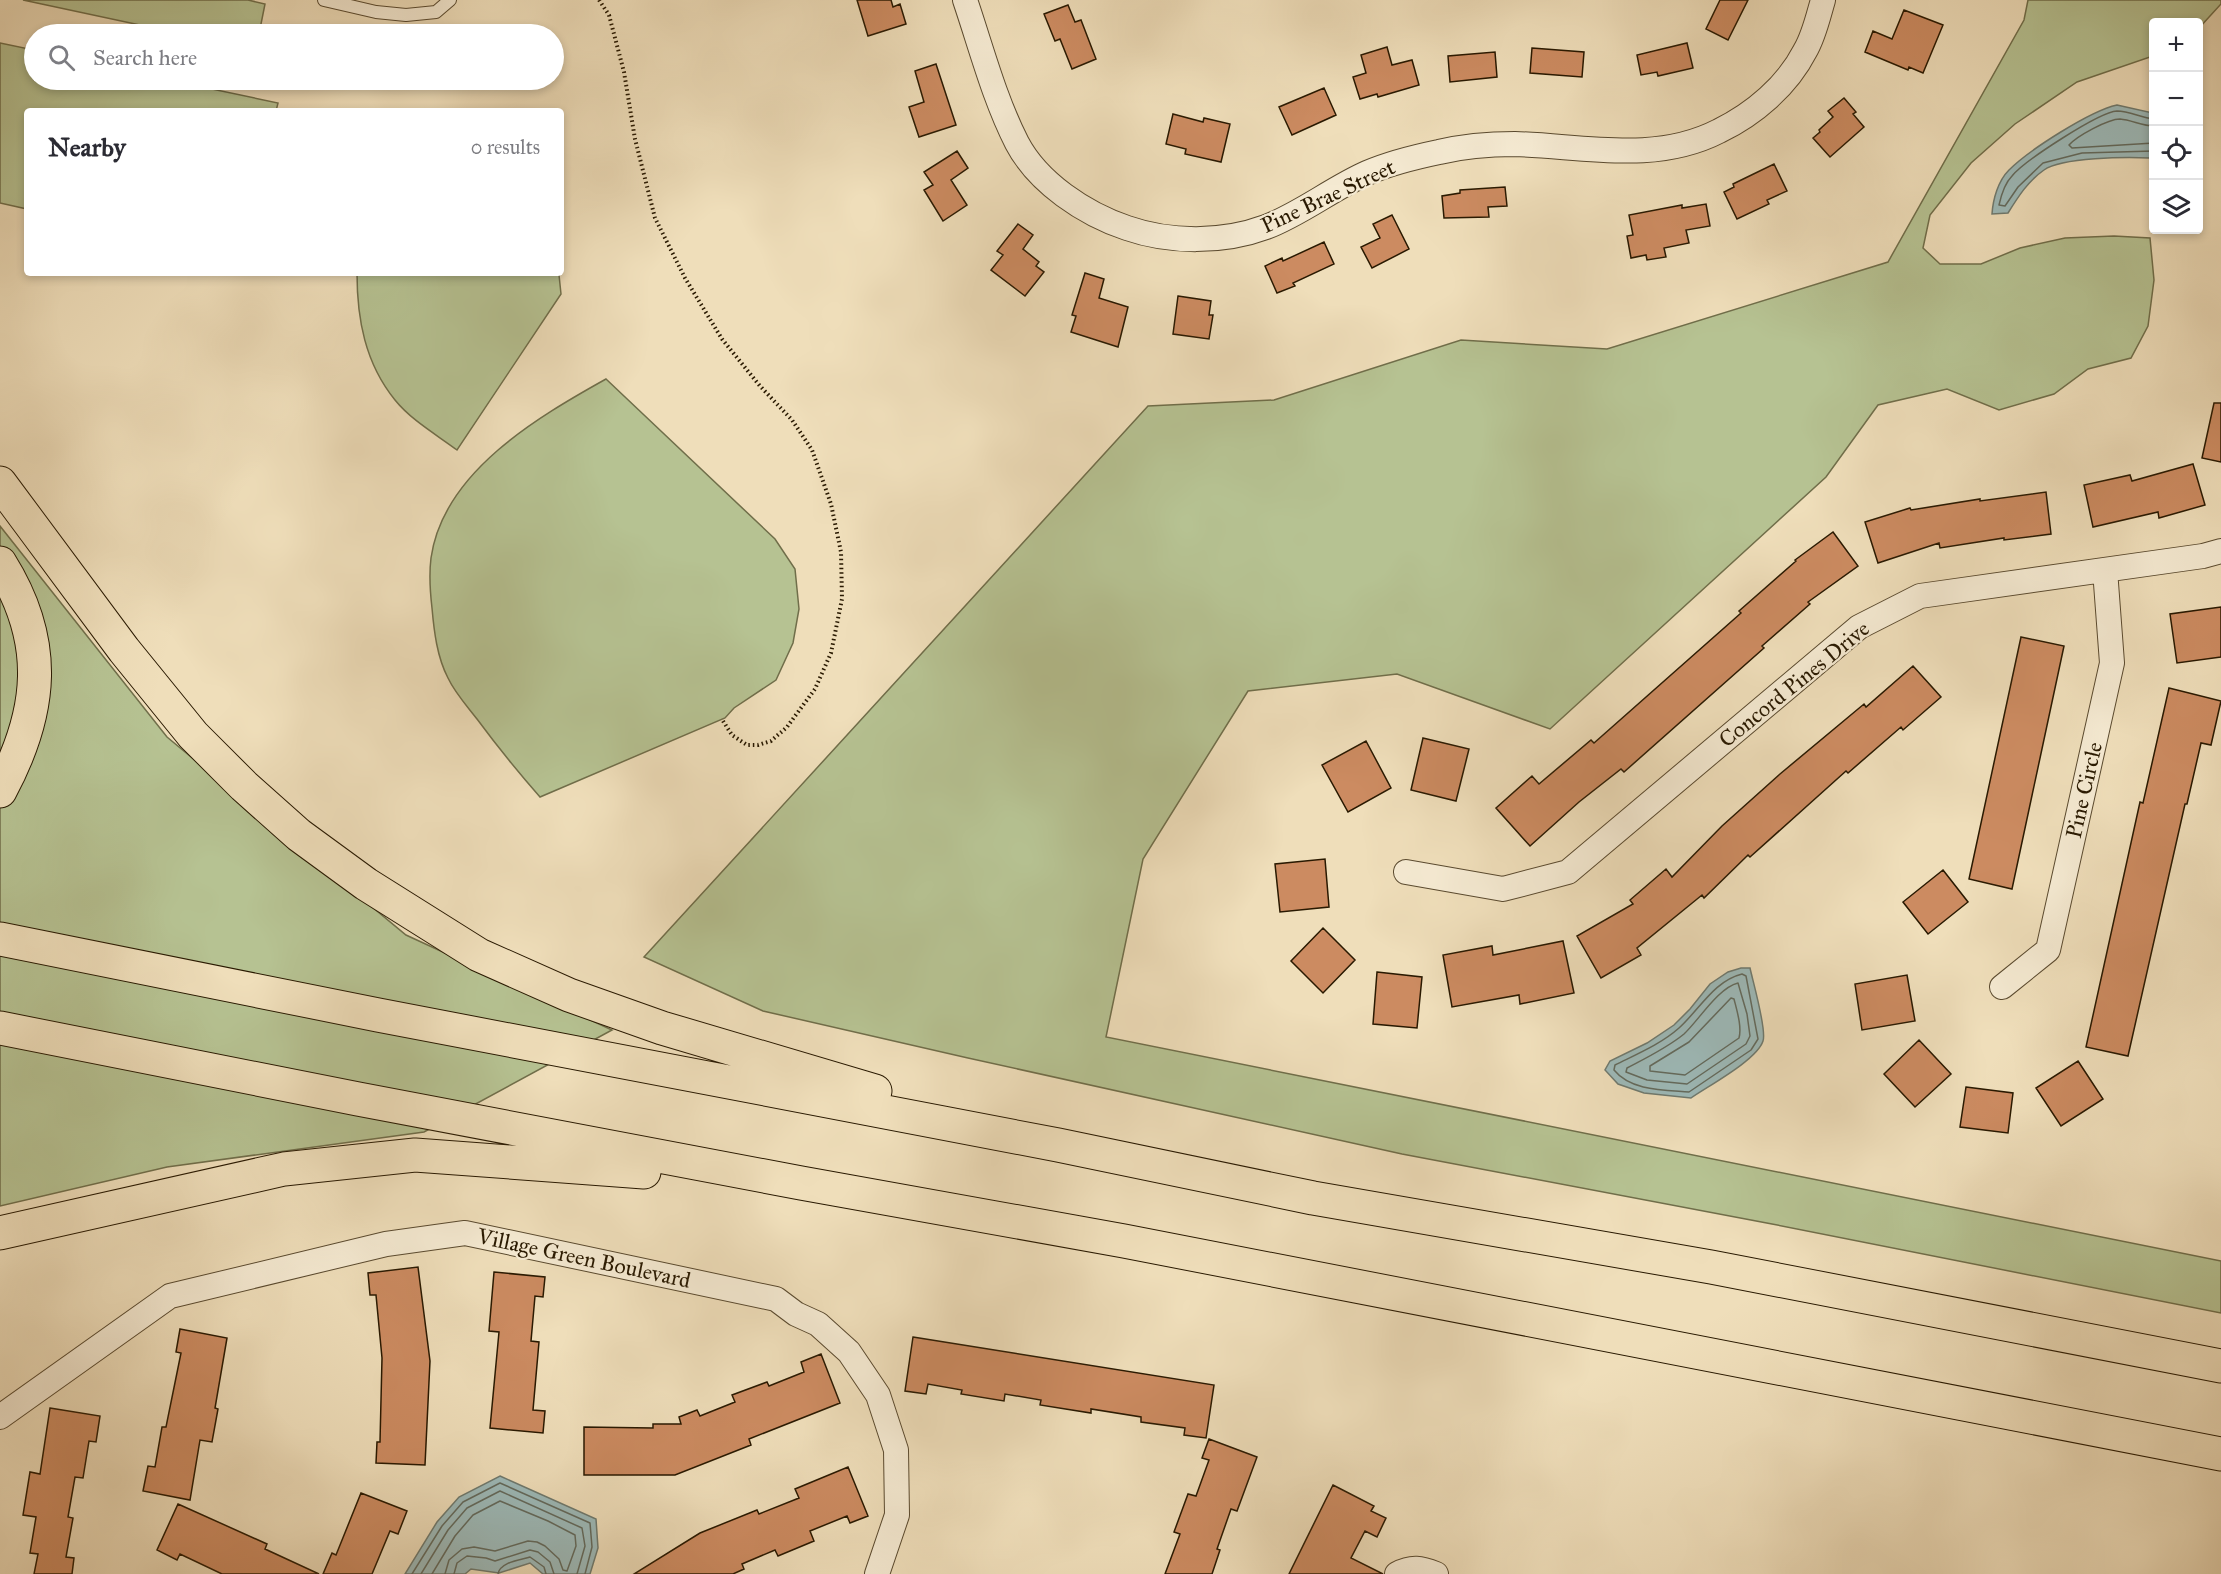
<!DOCTYPE html>
<html lang="en">
<head>
<meta charset="utf-8">
<style>
  body { margin:0; font-family:"IM FELL Great Primer",serif; background:#f7f7f7; color:#2b2b33 }
  .controls { position:absolute; right:18px; top:18px; display:grid; overflow:hidden; border-radius:6px; box-shadow:0 3px 9px #0003 }
  .controls button { width:54px; height:54px; display:grid; place-items:center; padding:0; border:0; border-bottom:2px solid #e1e1e2; background:#fff; color:#2b2b33; font:30px sans-serif }
  .list { margin:0; padding:0; list-style:none }
  h2 { display:flex; justify-content:space-between; align-items:center; height:78px; margin:0; padding:0 24px; font-size:26px }
  h2 small { font-size:20px; font-weight:400; color:#7c7c81 }
  .icon { flex:none; width:33px; height:33px; fill:none; stroke:currentColor; stroke-width:2; stroke-linecap:round; stroke-linejoin:round }
  .map { position:relative; flex:none; width:2221px; height:1574px; overflow:hidden }
  .search { position:absolute; background:#fff; box-shadow:0 3px 9px #0003; left:24px; top:24px; width:540px; height:66px; display:flex; align-items:center; gap:15px; box-sizing:border-box; padding:0 21px; border-radius:33px; color:#7c7c81; font-size:22px }
  .panel { position:absolute; background:#fff; box-shadow:0 3px 9px #0003; left:24px; top:108px; width:540px; height:168px; border-radius:6px }
  .map>svg:first-child { display:block }
  .green { fill:#b6c292; stroke:#706e4a; stroke-width:1.5 }
  .water { fill:#9dbab9; stroke:#6f7a6f; stroke-width:1.5 }
  .lines { fill:none; stroke-linecap:round; stroke-linejoin:round }
  .shore { stroke:#636a5d; stroke-width:1.5 }
  .building { fill:#cc8b61; stroke:#291901; stroke-width:1.5 }
  .lane-casing { stroke:#5a4a2f; stroke-width:14 }
  .street-casing { stroke:#5a4a2f; stroke-width:26 }
  .highway-casing { stroke:#291901; stroke-width:35 }
  .path { stroke:#291901; stroke-width:4; stroke-dasharray:1.5 3; stroke-linecap:butt }
  .lane { stroke:#f5ead2; stroke-width:12 }
  .street { stroke:#f5ead2; stroke-width:24 }
  .highway { stroke:#efdeba; stroke-width:33 }
  .labels { text-anchor:middle; dominant-baseline:central; stroke-width:4.5; stroke-linejoin:round; paint-order:stroke }
  .street-label { font-size:22px; fill:#291901; stroke:#f5ead2 }
</style>
</head>
<body>
<div class="map">
<svg width="2221" height="1574" viewBox="0 0 2221 1574">
  <rect width="100%" height="100%" fill="#efdeba"/>
  <filter id="stains"><feTurbulence type="fractalNoise" baseFrequency=".00333" numOctaves="4"/><feColorMatrix values="0 0 0 0 .2 0 0 0 0 .09 0 0 0 0 .02 0 0 0 .5 -.17"/></filter>
  <radialGradient id="worn" r=".72"><stop offset=".6" stop-color="#630" stop-opacity="0"/><stop offset="1" stop-color="#630" stop-opacity=".3"/></radialGradient>
  <path class="green" d="M 23,0 L 248,0 L 265,4 L 259,34 L 182,34 Z
    M 2028,0 L 2221,0 L 2221,4 L 2199,28 L 2198,22 L 2154,22 L 2153,56 L 2077,82 L 2015,124 L 1971,163 L 1930,215 L 1923,248 L 1940,264 L 1981,264 L 2020,248 L 2065,238 L 2114,236 L 2150,238 L 2154,280 L 2148,326 L 2131,358 L 2088,369 L 2054,394 L 1999,410 L 1947,389 L 1878,405 L 1826,477 L 1550,729 L 1397,674 L 1248,691 L 1143,859 L 1106,1037 L 2221,1261 L 2221,1313 L 1772,1224 L 1402,1154 L 968,1058 L 763,1011 L 644,957 L 1148,406 L 1274,400 L 1461,340 L 1607,349 L 1888,262 L 2024,20 Z
    M 0,43 L 34,50 L 34,80 L 169,80 L 278,103 L 276,111 L 27,111 L 27,209 L 0,203 Z
    M 357,273 L 555,273 L 559,275 L 561,294 L 457,450 C 437,435 411,420 395,400 C 365,363 357,319 357,273 Z
    M 606,379 L 775,539 L 795,569 L 799,609 L 793,643 L 776,680 L 734,708 L 725,718 L 540,797 C 518,772 497,746 477,719 C 467,706 455,693 448,678 C 437,657 434,631 432,608 C 430,591 429,574 431,558 C 443,472 538,417 606,379 Z
    M 0,526 L 167,737 L 406,935 L 612,1030 L 424,1132 L 167,1167 L 0,1206 Z"/>
  <path class="water" d="M 2117,105 L 2153,113 L 2153,154 L 2150,158 C 2127,157 2062,157 2044,170 C 2028,181 2018,197 2008,213 L 1992,214 C 1993,199 1998,181 2009,170 C 2029,150 2090,111 2117,105 Z
    M 1741,968 L 1750,968 C 1753,982 1767,1030 1763,1041 C 1757,1060 1708,1086 1691,1098 L 1644,1093 L 1618,1084 L 1605,1070 L 1610,1061 L 1647,1043 L 1674,1025 L 1690,1009 L 1710,984 L 1728,972 Z
    M 500,1476 L 596,1519 L 598,1548 L 590,1574 L 543,1574 L 530,1563 L 499,1573 L 471,1569 L 465,1574 L 405,1574 L 437,1522 L 459,1497 Z"/>
  <g class="lines">
    <path class="shore" d="M 2154,119 C 2141,118 2130,111 2117,111 C 2099,112 2024,161 2012,176 C 2005,183 2001,196 1999,205 L 2005,206 L 2018,187 L 2043,163 L 2082,153 L 2154,151
      M 2154,126 C 2142,126 2132,120 2120,119 C 2108,119 2077,136 2069,145 L 2072,148 L 2154,143
      M 1742,974 L 1746,976 L 1758,1039 L 1751,1050 L 1689,1092 C 1664,1090 1631,1091 1614,1070 L 1615,1065 C 1637,1054 1661,1044 1679,1028 C 1700,1009 1714,981 1742,974 Z
      M 1738,983 L 1747,1014 L 1750,1036 L 1746,1044 L 1687,1084 L 1647,1080 L 1626,1072 L 1627,1068 C 1646,1058 1667,1048 1684,1034 C 1699,1020 1718,988 1738,983 Z
      M 1731,998 L 1734,999 C 1737,1011 1742,1027 1739,1038 L 1685,1075 L 1650,1071 L 1650,1066 L 1689,1042 Z
      M 412,1574 L 442,1526 L 463,1502 L 500,1483 L 590,1523 L 592,1547 L 585,1574
      M 421,1574 L 448,1530 L 467,1508 L 500,1491 L 582,1528 L 585,1546 L 577,1574
      M 432,1574 L 455,1536 L 473,1515 L 500,1501 L 548,1521 L 575,1535 L 576,1546 L 567,1571 L 563,1570 L 559,1559 L 545,1546 L 537,1542 L 528,1541 L 495,1551 L 474,1547 L 462,1549 L 449,1560 L 445,1574
      M 454,1574 L 457,1563 L 467,1556 L 486,1558 L 495,1561 L 530,1550 L 538,1552 L 550,1562 L 554,1574
      M 498,1574 C 500,1562 520,1560 530,1557 L 544,1567 L 546,1574"/>
  </g>
  <path class="building" d="M 857,0 L 891,0 L 893,7 L 900,4 L 906,24 L 868,36 Z
    M 1720,0 L 1748,0 L 1728,40 L 1706,29 Z
    M 1068,5 L 1075,22 L 1081,20 L 1096,59 L 1072,69 L 1060,39 L 1055,41 L 1044,14 Z
    M 1904,10 L 1943,25 L 1923,73 L 1909,67 L 1908,70 L 1865,52 L 1873,31 L 1892,39 Z
    M 1687,43 L 1693,68 L 1658,76 L 1657,72 L 1641,75 L 1637,55 Z
    M 1387,47 L 1392,65 L 1412,60 L 1419,85 L 1378,97 L 1377,94 L 1360,99 L 1353,77 L 1366,73 L 1361,55 Z
    M 1532,48 L 1584,52 L 1582,77 L 1530,73 Z
    M 1495,52 L 1497,77 L 1450,82 L 1448,56 Z
    M 936,64 L 956,125 L 919,137 L 909,107 L 924,102 L 915,71 Z
    M 1324,88 L 1336,115 L 1292,135 L 1279,107 Z
    M 1844,98 L 1856,112 L 1853,114 L 1864,127 L 1830,157 L 1813,138 L 1820,132 L 1819,130 L 1833,117 L 1828,111 Z
    M 1173,114 L 1203,122 L 1204,118 L 1230,124 L 1221,162 L 1185,154 L 1186,149 L 1166,144 Z
    M 957,151 L 968,168 L 951,180 L 967,205 L 943,221 L 924,190 L 933,185 L 924,172 Z
    M 1774,164 L 1787,191 L 1767,200 L 1769,204 L 1737,219 L 1724,192 L 1734,187 L 1733,184 Z
    M 1505,187 L 1507,206 L 1488,207 L 1489,217 L 1444,218 L 1442,196 L 1460,193 L 1460,190 Z
    M 1706,204 L 1710,226 L 1686,230 L 1689,243 L 1664,248 L 1666,257 L 1647,260 L 1646,255 L 1631,258 L 1627,236 L 1633,235 L 1629,215 L 1682,205 L 1682,208 Z
    M 1392,215 L 1409,249 L 1372,268 L 1361,247 L 1380,238 L 1373,224 Z
    M 1018,224 L 1033,235 L 1023,249 L 1039,262 L 1036,266 L 1044,272 L 1025,296 L 991,270 L 1003,255 L 997,251 Z
    M 1324,242 L 1334,264 L 1293,283 L 1295,286 L 1277,293 L 1265,266 L 1282,258 L 1283,261 Z
    M 1085,273 L 1104,279 L 1099,298 L 1128,307 L 1118,347 L 1071,332 L 1076,316 L 1072,315 Z
    M 1178,296 L 1211,301 L 1209,315 L 1213,315 L 1209,339 L 1173,334 Z
    M 2214,403 L 2221,403 L 2221,462 L 2202,458 Z
    M 2193,464 L 2205,505 L 2159,518 L 2158,512 L 2093,527 L 2084,485 L 2130,475 L 2132,481 Z
    M 2046,492 L 2051,534 L 2004,540 L 2004,538 L 1940,548 L 1939,543 L 1878,563 L 1865,522 L 1910,508 L 1911,510 L 1980,499 L 1980,501 Z
    M 1833,532 L 1858,566 L 1808,602 L 1810,604 L 1762,646 L 1764,648 L 1624,772 L 1621,769 L 1579,802 L 1530,846 L 1496,808 L 1532,776 L 1539,784 L 1591,740 L 1594,743 L 1741,613 L 1739,611 L 1796,561 L 1795,560 Z
    M 2221,607 L 2221,657 L 2177,663 L 2170,614 Z
    M 2021,637 L 2064,646 L 2012,889 L 1969,879 Z
    M 1913,666 L 1941,697 L 1903,730 L 1901,727 L 1848,773 L 1846,771 L 1750,857 L 1748,855 L 1704,898 L 1702,895 L 1637,948 L 1641,955 L 1601,978 L 1577,936 L 1633,904 L 1630,900 L 1666,869 L 1672,877 L 1722,826 L 1780,774 L 1864,704 L 1866,707 Z
    M 2169,688 L 2221,701 L 2211,745 L 2201,743 L 2187,804 L 2185,804 L 2128,1056 L 2086,1047 L 2140,802 L 2143,803 Z
    M 1423,738 L 1469,749 L 1456,801 L 1411,790 Z
    M 1366,741 L 1391,788 L 1348,812 L 1322,765 Z
    M 1325,859 L 1329,907 L 1280,912 L 1275,864 Z
    M 1943,870 L 1968,902 L 1928,934 L 1903,902 Z
    M 1323,928 L 1355,960 L 1323,993 L 1291,961 Z
    M 1563,941 L 1574,993 L 1520,1004 L 1519,995 L 1452,1007 L 1443,955 L 1492,946 L 1493,955 Z
    M 1377,972 L 1422,977 L 1417,1028 L 1373,1024 Z
    M 1907,975 L 1915,1021 L 1862,1030 L 1855,984 Z
    M 1919,1040 L 1951,1074 L 1915,1107 L 1884,1074 Z
    M 2078,1061 L 2103,1099 L 2061,1126 L 2036,1088 Z
    M 1966,1087 L 2013,1093 L 2008,1133 L 1960,1127 Z
    M 418,1267 L 430,1361 L 425,1465 L 376,1463 L 377,1442 L 380,1442 L 382,1358 L 376,1295 L 370,1295 L 368,1273 Z
    M 494,1272 L 545,1277 L 543,1297 L 535,1296 L 531,1341 L 539,1342 L 533,1410 L 545,1411 L 543,1433 L 490,1428 L 499,1332 L 489,1331 Z
    M 180,1329 L 227,1338 L 215,1408 L 218,1409 L 212,1442 L 200,1440 L 190,1500 L 143,1491 L 148,1466 L 155,1467 L 162,1427 L 166,1427 L 181,1353 L 176,1352 Z
    M 913,1337 L 1214,1385 L 1206,1438 L 1184,1435 L 1185,1428 L 1141,1422 L 1141,1417 L 1091,1409 L 1091,1413 L 1040,1405 L 1041,1400 L 1005,1394 L 1004,1401 L 961,1394 L 962,1390 L 928,1384 L 926,1394 L 905,1391 Z
    M 821,1354 L 840,1403 L 749,1439 L 751,1445 L 675,1475 L 584,1475 L 584,1427 L 653,1428 L 653,1424 L 681,1424 L 679,1417 L 697,1410 L 700,1416 L 735,1402 L 732,1395 L 767,1382 L 769,1386 L 804,1372 L 801,1362 Z
    M 50,1408 L 100,1416 L 96,1442 L 89,1441 L 83,1478 L 75,1477 L 68,1517 L 73,1518 L 66,1557 L 74,1558 L 72,1574 L 34,1574 L 38,1554 L 30,1553 L 36,1517 L 23,1515 L 30,1472 L 40,1474 Z
    M 1209,1439 L 1257,1457 L 1237,1511 L 1231,1509 L 1217,1549 L 1220,1550 L 1212,1574 L 1165,1574 L 1180,1534 L 1174,1532 L 1188,1494 L 1196,1496 L 1209,1460 L 1202,1458 Z
    M 848,1467 L 868,1516 L 850,1523 L 847,1516 L 810,1531 L 814,1541 L 778,1556 L 775,1550 L 742,1564 L 744,1569 L 733,1574 L 634,1574 L 700,1533 L 757,1510 L 759,1514 L 799,1498 L 795,1489 Z
    M 1333,1485 L 1374,1506 L 1371,1511 L 1386,1518 L 1377,1537 L 1365,1531 L 1351,1558 L 1383,1574 L 1289,1574 Z
    M 361,1493 L 407,1511 L 398,1534 L 390,1531 L 372,1574 L 323,1574 L 332,1553 L 336,1555 Z
    M 178,1504 L 267,1544 L 265,1549 L 319,1574 L 222,1574 L 180,1554 L 177,1560 L 157,1550 Z"/>
  <g class="lines">
    <defs>
      <path id="lane" d="M 324,0 L 376,12 L 406,15 L 436,12 L 450,0"/>
      <path id="street" d="M 965,0 C 981,47 994,98 1017,143 C 1038,183 1085,214 1127,228 C 1170,243 1223,243 1266,227 C 1299,215 1333,188 1367,173 C 1390,163 1415,157 1439,152 C 1464,146 1490,144 1515,144 C 1583,146 1655,164 1719,131 C 1754,114 1787,86 1805,51 C 1814,36 1818,17 1823,0
        M 1406,872 L 1503,889 L 1568,872 L 1859,627 L 1920,596 L 2203,556 L 2221,551
        M 2002,987 L 2048,950 L 2112,663 L 2105,570
        M 0,1417 L 170,1296 L 386,1244 L 465,1233 L 776,1299 L 796,1314 L 818,1324 L 849,1352 L 878,1395 L 896,1450 L 897,1515 L 877,1574
        M 1397,1574 C 1412,1566 1421,1568 1436,1574"/>
      <path id="highway" d="M 0,483 L 124,650 L 193,735 L 244,786 L 299,835 L 366,884 L 479,955 L 569,995 L 662,1028 L 875,1091
        M 0,563 C 49,641 43,711 0,791
        M 0,939 L 378,1015 L 1058,1145 L 1313,1198 L 1711,1267 L 2221,1366
        M 0,1028 L 358,1099 L 801,1183 L 1124,1241 L 2221,1454
        M 0,1233 L 284,1169 L 415,1155 L 644,1172"/>
    </defs>
    <use href="#lane" class="lane-casing"/>
    <use href="#street" class="street-casing"/>
    <use href="#highway" class="highway-casing"/>
    <path class="path" d="M 599,0 L 609,15 L 624,72 L 635,139 L 655,218 L 685,278 L 722,339 L 760,386 L 792,420 L 812,450 L 831,504 L 841,552 L 842,599 L 831,653 L 815,689 L 787,727 L 771,741 L 758,745 L 747,745 L 732,735 L 723,721"/>
    <use href="#lane" class="lane"/>
    <use href="#street" class="street"/>
    <use href="#highway" class="highway"/>
  </g>
  <g class="labels">
    <g class="street-label">
      <text transform="translate(1328 196) rotate(-25)">Pine Brae Street</text>
      <text transform="translate(1794 684) rotate(-39)">Concord Pines Drive</text>
      <text transform="translate(2084 790) rotate(-77)">Pine Circle</text>
      <text transform="translate(584 1258) rotate(12)">Village Green Boulevard</text>
    </g>
  </g>
  <rect width="100%" height="100%" filter="url(#stains)"/>
  <rect width="100%" height="100%" fill="url(#worn)"/>
</svg>
<div class="controls">
<button>+</button>
<button>−</button>
<button><svg class="icon" aria-label="locate" viewBox="0 0 24 24"><circle cx="12" cy="12" r="6"/><path d="M12 2v4M12 18v4M2 12h4M18 12h4"/></svg></button>
<button><svg class="icon" aria-label="layers" viewBox="0 0 24 24"><path d="M12 4l9 5-9 5-9-5zM3 14l9 5 9-5"/></svg></button>
</div>
<div class="search"><svg class="icon" aria-label="search" viewBox="0 0 24 24"><circle cx="10" cy="10" r="6"/><path d="M15 15l6 6"/></svg>Search here</div>
<section class="panel">
<h2>Nearby<small>0 results</small></h2>
<ul class="list">
</ul>
</section>
</div>
</body>
</html>
